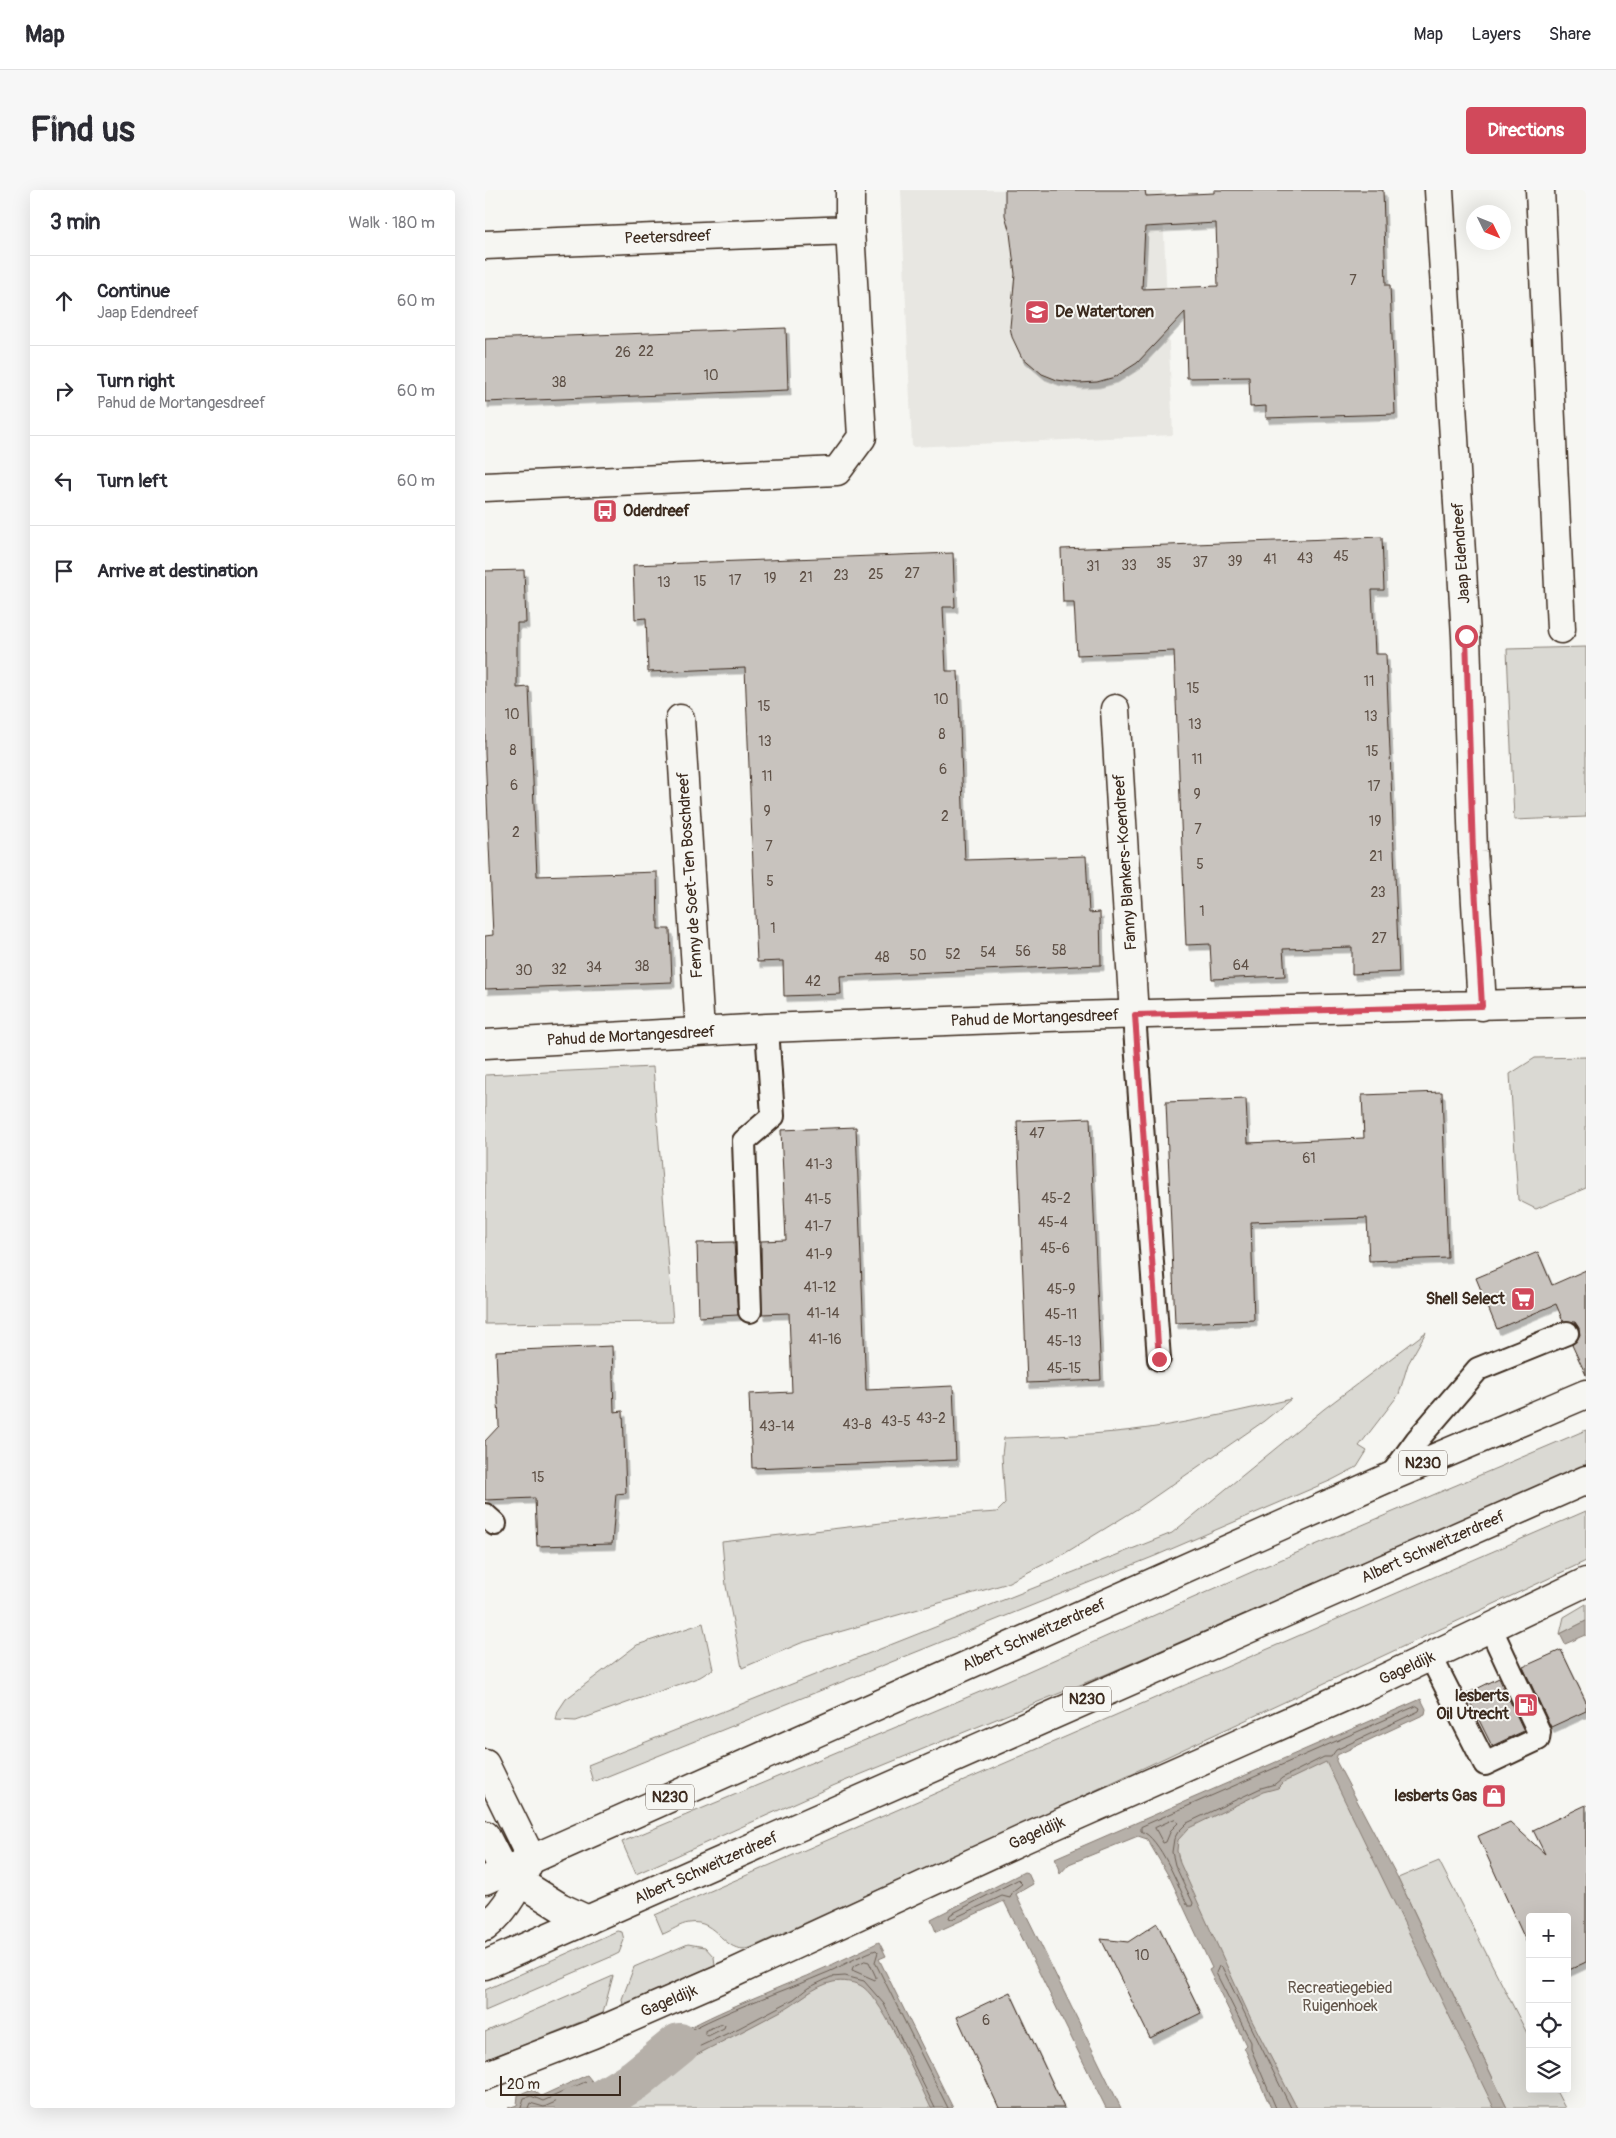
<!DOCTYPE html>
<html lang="en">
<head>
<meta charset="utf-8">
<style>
  body { margin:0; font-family:Pangolin,sans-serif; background:#f7f7f7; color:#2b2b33 }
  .controls { position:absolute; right:15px; bottom:15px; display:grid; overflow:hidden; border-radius:5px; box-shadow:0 5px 20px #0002 }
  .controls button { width:45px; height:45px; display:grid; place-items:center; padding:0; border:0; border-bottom:1px solid #e1e1e2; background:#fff; color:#2b2b33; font:25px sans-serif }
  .compass { position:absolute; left:981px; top:15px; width:45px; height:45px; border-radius:50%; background:#fff; box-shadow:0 5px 20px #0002; rotate:133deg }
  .scale { position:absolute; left:15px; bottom:12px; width:121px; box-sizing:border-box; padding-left:5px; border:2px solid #3b2a1e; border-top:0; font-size:14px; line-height:18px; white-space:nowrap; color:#3b2a1e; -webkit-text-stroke:4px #f6f6f2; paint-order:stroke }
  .stop { position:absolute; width:15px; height:15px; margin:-11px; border:4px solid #d1495b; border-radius:50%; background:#fff }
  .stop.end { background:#d1495b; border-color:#fff; box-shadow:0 1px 5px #0008 }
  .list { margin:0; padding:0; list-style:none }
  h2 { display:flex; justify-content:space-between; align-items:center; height:65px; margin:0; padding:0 20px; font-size:21px }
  h2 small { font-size:16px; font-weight:400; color:#7c7c81 }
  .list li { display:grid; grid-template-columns:32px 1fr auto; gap:15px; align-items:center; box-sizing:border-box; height:90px; padding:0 20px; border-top:1px solid #e1e1e2 }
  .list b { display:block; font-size:19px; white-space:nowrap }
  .list p { margin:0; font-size:16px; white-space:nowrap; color:#7c7c81 }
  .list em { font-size:16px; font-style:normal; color:#7c7c81 }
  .icon { flex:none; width:28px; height:28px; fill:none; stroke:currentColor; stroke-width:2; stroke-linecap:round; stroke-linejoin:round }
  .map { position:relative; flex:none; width:1101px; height:1918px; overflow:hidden; border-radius:5px }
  header { display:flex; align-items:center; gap:30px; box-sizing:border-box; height:70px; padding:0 25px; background:#fff; border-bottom:1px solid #e1e1e2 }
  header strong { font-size:24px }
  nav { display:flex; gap:28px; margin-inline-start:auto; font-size:18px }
  .intro { display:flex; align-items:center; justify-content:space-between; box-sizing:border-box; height:120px; padding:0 30px }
  h1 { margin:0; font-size:35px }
  .button { padding:12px 22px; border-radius:5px; background:#d1495b; color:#fff; font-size:18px; font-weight:700 }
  main { display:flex; gap:30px; padding:0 30px }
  aside { flex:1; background:#fff; border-radius:5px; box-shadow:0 5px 20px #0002 }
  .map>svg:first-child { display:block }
  .built { fill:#e8e7e2 }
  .green { fill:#dad9d3; stroke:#8a8278 }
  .water { fill:#b6b0a9; stroke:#857a71 }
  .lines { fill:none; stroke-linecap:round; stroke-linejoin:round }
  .shore { stroke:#6c6056; stroke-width:1 }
  .canal { stroke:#b6b0a9; stroke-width:42 }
  .building { fill:#c8c3be; stroke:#3b2a1e; fill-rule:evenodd; filter:url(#shadow) }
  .service-casing { stroke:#3b2a1e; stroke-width:26 }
  .minor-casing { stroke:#3b2a1e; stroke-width:31 }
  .tertiary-casing { stroke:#3b2a1e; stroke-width:31 }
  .trunk-casing { stroke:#3b2a1e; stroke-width:31 }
  .service { stroke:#f6f6f2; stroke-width:22 }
  .minor { stroke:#f6f6f2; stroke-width:28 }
  .tertiary { stroke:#f6f6f2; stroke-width:28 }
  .trunk { stroke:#f6f6f2; stroke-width:28 }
  .route { stroke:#d1495b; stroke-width:6 }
  .labels { text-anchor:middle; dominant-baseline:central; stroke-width:4; stroke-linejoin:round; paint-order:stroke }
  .number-label { font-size:14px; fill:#5e5046 }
  .shield { fill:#f6f6f2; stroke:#73675e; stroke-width:1 }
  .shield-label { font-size:15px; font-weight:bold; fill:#3b2a1e }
  .street-label { font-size:16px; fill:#3b2a1e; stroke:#f6f6f2 }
  .poi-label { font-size:16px; font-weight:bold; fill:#3b2a1e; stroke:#f6f6f2; text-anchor:end }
  .park-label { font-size:16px; fill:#63564b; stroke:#f6f6f2 }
</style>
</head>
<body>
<header>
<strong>Map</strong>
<nav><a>Map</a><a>Layers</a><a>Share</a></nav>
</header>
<div class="intro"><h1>Find us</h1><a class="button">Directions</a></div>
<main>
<aside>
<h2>3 min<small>Walk · 180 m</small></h2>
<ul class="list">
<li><svg class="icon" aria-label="ahead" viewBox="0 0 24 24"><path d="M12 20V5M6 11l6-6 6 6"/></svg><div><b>Continue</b><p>Jaap Edendreef</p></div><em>60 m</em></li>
<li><svg class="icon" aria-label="right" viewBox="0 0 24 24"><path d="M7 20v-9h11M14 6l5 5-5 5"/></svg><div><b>Turn right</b><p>Pahud de Mortangesdreef</p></div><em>60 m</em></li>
<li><svg class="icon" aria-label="left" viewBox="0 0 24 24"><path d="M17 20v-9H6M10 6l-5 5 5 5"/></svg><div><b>Turn left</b></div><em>60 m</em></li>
<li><svg class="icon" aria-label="arrive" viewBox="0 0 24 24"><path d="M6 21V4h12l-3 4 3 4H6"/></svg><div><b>Arrive at destination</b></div></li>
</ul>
</aside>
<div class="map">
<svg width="1101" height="1918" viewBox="0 0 1101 1918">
  <defs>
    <filter id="shadow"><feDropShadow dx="3" dy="5.5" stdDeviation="0" flood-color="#0004"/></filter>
  </defs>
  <rect width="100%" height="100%" fill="#f6f6f2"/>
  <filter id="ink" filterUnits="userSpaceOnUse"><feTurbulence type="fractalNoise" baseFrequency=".02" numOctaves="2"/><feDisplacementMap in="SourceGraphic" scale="10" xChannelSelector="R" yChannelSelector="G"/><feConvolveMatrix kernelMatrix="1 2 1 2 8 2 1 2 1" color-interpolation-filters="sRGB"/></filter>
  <g filter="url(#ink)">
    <path class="built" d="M 416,0 L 677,0 L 688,245 L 427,257 Z"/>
    <path class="green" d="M 1101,457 L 1101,627 L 1029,630 L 1022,459 Z
      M 1101,867 L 1101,998 L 1051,1019 L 1033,1010 L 1025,884 L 1050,868 Z
      M 168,877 L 188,1132 L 0,1134 L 0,885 Z
      M 941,1142 L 923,1174 L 914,1204 L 874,1256 L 882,1261 L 872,1277 L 847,1290 L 670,1366 L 108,1592 L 103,1575 L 687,1343 L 839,1219 Z
      M 806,1209 L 779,1231 L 652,1319 L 577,1365 L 520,1394 L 316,1453 L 257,1478 L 241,1396 L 237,1352 L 455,1326 L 512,1322 L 520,1314 L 517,1265 L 519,1248 C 567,1246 616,1245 664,1238 C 712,1231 759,1220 806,1209 Z
      M 1101,1240 L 1101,1275 L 624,1483 L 350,1595 L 151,1684 L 137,1652 L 521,1491 L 769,1381 Z
      M 1101,1321 L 1101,1371 L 566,1621 L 265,1758 C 238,1765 233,1728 204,1733 C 195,1734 186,1741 178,1744 L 170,1725 Z
      M 1101,1414 L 1101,1431 L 1075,1444 L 1079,1427 Z
      M 218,1433 L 228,1479 L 215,1487 L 91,1531 L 71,1530 L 73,1521 L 81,1509 L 152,1455 Z
      M 842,1560 L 1017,1918 L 800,1918 L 668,1638 Z
      M 954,1671 L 1045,1849 L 1045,1899 L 1070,1899 L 1080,1918 L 1022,1918 L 913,1688 Z
      M 132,1741 L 137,1742 L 139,1750 L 134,1763 L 128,1766 L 0,1821 L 0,1800 Z
      M 203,1754 L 220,1757 L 229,1767 L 230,1775 L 138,1815 L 137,1809 L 149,1777 Z
      M 392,1771 L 464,1918 L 106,1918 L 327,1799 Z
      M 128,1786 L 118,1823 L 0,1870 L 0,1842 Z"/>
    <path class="water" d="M 1101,1431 L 1101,1445 L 1080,1454 L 1075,1444 Z
      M 936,1509 L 941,1519 L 940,1524 L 852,1565 L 851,1571 L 913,1688 L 1022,1918 L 1009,1918 L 841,1572 L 799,1592 L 793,1598 L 778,1602 L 704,1638 L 693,1650 L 692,1661 L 695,1673 L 765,1827 L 812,1918 L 786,1918 L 759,1857 L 761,1855 L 724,1780 L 727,1778 L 686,1690 L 662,1649 L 653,1646 L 584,1674 L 575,1684 L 570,1668 Z
      M 539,1682 L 543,1683 L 548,1694 L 531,1704 L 636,1918 L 621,1918 L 519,1711 L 451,1742 L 446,1729 Z
      M 394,1752 L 401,1766 L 394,1769 L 468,1918 L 446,1918 C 433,1891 399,1812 378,1797 C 371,1792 357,1790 348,1792 C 329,1796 313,1812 296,1821 C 248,1847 199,1870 152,1897 L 140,1882 C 188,1839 239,1821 297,1796 C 330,1783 362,1768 394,1752 Z
      M 102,1885 L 115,1901 L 122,1918 L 23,1918 L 32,1915 L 33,1905 L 47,1899 L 56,1906 Z"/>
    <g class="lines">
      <path class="shore" d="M 932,1516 L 935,1518 L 934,1521 L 851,1560 L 846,1567 L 839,1567 L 797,1588 L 790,1594 L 776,1598 L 702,1633 L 693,1642 L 689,1649 L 687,1662 L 690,1675 L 708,1713 L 707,1716 L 703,1716 C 694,1698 675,1647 656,1641 L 656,1637 Z
        M 690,1629 L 693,1633 L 686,1640 L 681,1652 L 678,1653 L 670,1638 Z
        M 533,1690 L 537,1694 L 528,1701 L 525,1708 L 517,1706 L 467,1729 L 464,1728 L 465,1725 Z
        M 380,1771 L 384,1772 L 391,1787 L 390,1790 L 367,1780 L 368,1777 Z
        M 237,1834 L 240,1835 L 239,1838 L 223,1846 L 220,1844 L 220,1841 Z
        M 36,1918 L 39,1908 L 46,1906 L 58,1911 L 100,1892 L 110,1904 L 117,1918
        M 43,1918 L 45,1913 L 59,1917 L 98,1900 L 110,1918
        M 450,1918 L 399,1814 L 379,1791 L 360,1786 L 346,1787 L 323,1798 L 309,1809 L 254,1838 L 209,1859 L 155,1889 L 148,1882 C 184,1838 283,1808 336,1785 C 355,1778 372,1766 391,1760 L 393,1762 L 390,1772 L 463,1918
        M 791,1918 L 766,1859 L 766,1852 L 731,1783 L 734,1776 L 737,1777 L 806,1918"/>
      <path class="canal" d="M 91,1918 L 117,1910 L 151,1889 L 194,1854"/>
    </g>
    <path class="building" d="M 520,0 L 660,0 L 661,6 L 729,3 L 729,0 L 898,0 L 901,95 L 905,95 L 910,224 L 781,228 L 781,216 L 765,217 L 764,187 L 702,188 L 700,122 L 652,173 L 630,187 L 612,192 L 594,193 L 572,190 L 557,184 L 536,166 L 527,147 L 525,137 L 530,84 L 525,43 L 520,25 ZM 731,33 L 733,96 L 657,99 L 660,37 Z
      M 301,138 L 303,200 L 0,212 L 0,149 Z
      M 897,347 L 899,400 L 887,400 L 890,464 L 901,464 L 914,782 L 867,784 L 867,757 L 798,759 L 800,786 L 727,789 L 725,754 L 701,755 L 689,461 L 592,465 L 589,412 L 578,412 L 576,359 Z
      M 468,363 L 470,417 L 458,417 L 461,481 L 473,481 L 480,670 L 601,666 L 604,723 L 615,722 L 616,775 L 355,786 L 356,804 L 299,806 L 298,771 L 272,772 L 260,478 L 163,482 L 161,428 L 150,429 L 148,375 Z
      M 39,380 L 41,433 L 32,433 L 32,498 L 44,497 L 52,686 L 172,682 L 173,739 L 185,739 L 187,792 L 0,799 L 0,746 L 8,745 L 0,563 L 0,381 Z
      M 957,902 L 963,1068 L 884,1071 L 882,1028 L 766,1032 L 769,1130 L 690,1133 L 681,912 L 761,909 L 763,953 L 879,948 L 877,905 Z
      M 605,928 L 616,1190 L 542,1193 L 532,931 Z
      M 371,937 L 381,1200 L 468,1196 L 471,1270 L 267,1278 L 264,1204 L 307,1202 L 304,1123 L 277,1124 L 276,1051 L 301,1050 L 296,940 Z
      M 249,1052 L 253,1125 L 214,1127 L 212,1053 Z
      M 1053,1062 L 1067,1095 L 1101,1080 L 1101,1185 L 1087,1155 L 1095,1145 L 1094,1138 L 1090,1132 L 1078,1131 L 1071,1114 L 1012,1139 L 991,1088 Z
      M 127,1156 L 129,1222 L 138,1221 L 141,1303 L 131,1304 L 127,1354 L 52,1356 L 50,1308 L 0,1310 L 0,1251 L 14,1236 L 11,1161 Z
      M 1076,1460 L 1101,1512 L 1101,1521 L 1066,1537 L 1038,1477 Z
      M 1014,1488 L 1039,1541 L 1007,1556 L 981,1504 Z
      M 1101,1615 L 1101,1772 L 1082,1781 L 1082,1727 L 1045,1727 L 1045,1760 L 993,1646 L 1025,1632 L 1060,1664 L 1048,1640 Z
      M 672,1733 L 716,1823 L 665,1848 L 616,1749 L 643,1752 Z
      M 525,1802 L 579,1918 L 514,1918 L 472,1827 Z"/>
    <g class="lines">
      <defs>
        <path id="service" d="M 649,825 L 674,1169
          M 265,1121 L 259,951 L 288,926 L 282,838
          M 905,1287 L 932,1250 L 993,1179 L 1082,1143
          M 0,1325 L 10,1334
          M 946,1467 L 1000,1574 L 1053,1549 L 1054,1542 L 1006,1439"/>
        <path id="minor" d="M 954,0 L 981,446 L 988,662 L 997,816
          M 1055,0 L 1076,439
          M 0,55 L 365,40
          M 0,297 L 352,281 L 377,247 L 365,40 L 365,0
          M 630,519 L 649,825
          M 195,529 L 215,841
          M 0,854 L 282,838 L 589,826 L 1101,812
          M 0,1886 L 108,1844 L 246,1784 L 541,1648 L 875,1500 L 1101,1392"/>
        <path id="tertiary" d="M 0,1574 L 46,1668 C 34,1694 23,1719 0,1737
          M 0,1645 L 19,1682 L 75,1717 L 103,1730"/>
        <path id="trunk" d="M 0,1690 L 905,1287 L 1101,1204
          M 0,1775 L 1101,1290"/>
      </defs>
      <use href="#service" class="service-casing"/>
      <use href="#minor" class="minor-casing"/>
      <use href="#tertiary" class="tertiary-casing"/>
      <use href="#trunk" class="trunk-casing"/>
      <use href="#service" class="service"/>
      <use href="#minor" class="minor"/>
      <use href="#tertiary" class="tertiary"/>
      <use href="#trunk" class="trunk"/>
    </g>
  </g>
  <g class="lines" filter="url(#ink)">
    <path class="route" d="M 674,1169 L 650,825 L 997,816 L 988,662 L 981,446"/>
  </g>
  <defs>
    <symbol id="school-square" viewBox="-11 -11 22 22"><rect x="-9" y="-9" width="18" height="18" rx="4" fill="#d1495b" stroke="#f6f6f2"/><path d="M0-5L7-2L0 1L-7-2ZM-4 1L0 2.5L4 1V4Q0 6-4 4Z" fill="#fff"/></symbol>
    <symbol id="bus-square" viewBox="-11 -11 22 22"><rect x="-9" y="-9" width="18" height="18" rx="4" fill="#d1495b" stroke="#f6f6f2"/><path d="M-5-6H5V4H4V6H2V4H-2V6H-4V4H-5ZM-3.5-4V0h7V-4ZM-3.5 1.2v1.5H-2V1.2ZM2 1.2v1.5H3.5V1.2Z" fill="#fff"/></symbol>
    <symbol id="supermarket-square" viewBox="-11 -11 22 22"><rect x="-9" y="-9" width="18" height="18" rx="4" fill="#d1495b" stroke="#f6f6f2"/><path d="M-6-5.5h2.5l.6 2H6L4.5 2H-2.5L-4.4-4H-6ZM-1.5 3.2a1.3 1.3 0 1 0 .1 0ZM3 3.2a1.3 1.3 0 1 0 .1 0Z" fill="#fff"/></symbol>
    <symbol id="fuel-square" viewBox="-11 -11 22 22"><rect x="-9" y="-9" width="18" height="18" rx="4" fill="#d1495b" stroke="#f6f6f2"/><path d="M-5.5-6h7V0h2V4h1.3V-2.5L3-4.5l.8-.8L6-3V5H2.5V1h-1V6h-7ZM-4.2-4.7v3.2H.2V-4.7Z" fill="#fff"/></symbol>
    <symbol id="shop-square" viewBox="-11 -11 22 22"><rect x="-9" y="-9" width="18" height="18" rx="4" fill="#d1495b" stroke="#f6f6f2"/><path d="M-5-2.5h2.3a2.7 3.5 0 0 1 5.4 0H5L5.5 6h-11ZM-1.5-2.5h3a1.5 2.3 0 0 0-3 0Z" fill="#fff"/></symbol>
  </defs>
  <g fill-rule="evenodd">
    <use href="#school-square" x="538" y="108" width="28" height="28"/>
    <use href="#bus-square" x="106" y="307" width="28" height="28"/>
    <use href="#supermarket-square" x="1024" y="1095" width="28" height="28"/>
    <use href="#fuel-square" x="1027" y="1501" width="28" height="28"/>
    <use href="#shop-square" x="995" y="1592" width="28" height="28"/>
  </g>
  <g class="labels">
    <g class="number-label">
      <text x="868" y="90">7</text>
      <text x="161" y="161">22</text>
      <text x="138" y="162">26</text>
      <text x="226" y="185">10</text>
      <text x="74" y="192">38</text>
      <text x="856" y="366">45</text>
      <text x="820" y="368">43</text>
      <text x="785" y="369">41</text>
      <text x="750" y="371">39</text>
      <text x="715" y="372">37</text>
      <text x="679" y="373">35</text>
      <text x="644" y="375">33</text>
      <text x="608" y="376">31</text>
      <text x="427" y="383">27</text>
      <text x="391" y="384">25</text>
      <text x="356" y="385">23</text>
      <text x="321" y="387">21</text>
      <text x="285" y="388">19</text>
      <text x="250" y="390">17</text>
      <text x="215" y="391">15</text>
      <text x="179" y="392">13</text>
      <text x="884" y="491">11</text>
      <text x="708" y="498">15</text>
      <text x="456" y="509">10</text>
      <text x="279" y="516">15</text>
      <text x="27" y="524">10</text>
      <text x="886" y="526">13</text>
      <text x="710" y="534">13</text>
      <text x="457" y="544">8</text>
      <text x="280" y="551">13</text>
      <text x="28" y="560">8</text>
      <text x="887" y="561">15</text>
      <text x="712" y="569">11</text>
      <text x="458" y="579">6</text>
      <text x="282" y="586">11</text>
      <text x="29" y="595">6</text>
      <text x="889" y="596">17</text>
      <text x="712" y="604">9</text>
      <text x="282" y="621">9</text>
      <text x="460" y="626">2</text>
      <text x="890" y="631">19</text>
      <text x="713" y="639">7</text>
      <text x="31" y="642">2</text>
      <text x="284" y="656">7</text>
      <text x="891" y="666">21</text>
      <text x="715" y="674">5</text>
      <text x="285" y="691">5</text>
      <text x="893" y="702">23</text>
      <text x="717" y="721">1</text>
      <text x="288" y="738">1</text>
      <text x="894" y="748">27</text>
      <text x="574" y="760">58</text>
      <text x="538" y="761">56</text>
      <text x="503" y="762">54</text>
      <text x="468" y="764">52</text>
      <text x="433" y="765">50</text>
      <text x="397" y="767">48</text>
      <text x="756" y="775">64</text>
      <text x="157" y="776">38</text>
      <text x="109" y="777">34</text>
      <text x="74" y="779">32</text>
      <text x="39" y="780">30</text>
      <text x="328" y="791">42</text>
      <text x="552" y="943">47</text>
      <text x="824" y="968">61</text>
      <text x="334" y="974">41-3</text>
      <text x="571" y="1008">45-2</text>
      <text x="333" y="1009">41-5</text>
      <text x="568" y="1032">45-4</text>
      <text x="333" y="1036">41-7</text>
      <text x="570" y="1058">45-6</text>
      <text x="334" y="1064">41-9</text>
      <text x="335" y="1097">41-12</text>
      <text x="576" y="1099">45-9</text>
      <text x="338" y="1123">41-14</text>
      <text x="576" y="1124">45-11</text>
      <text x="340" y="1149">41-16</text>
      <text x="579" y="1151">45-13</text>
      <text x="579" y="1178">45-15</text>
      <text x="446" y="1228">43-2</text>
      <text x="411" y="1231">43-5</text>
      <text x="372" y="1234">43-8</text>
      <text x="292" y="1236">43-14</text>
      <text x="53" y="1287">15</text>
      <text x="657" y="1765">10</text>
      <text x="501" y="1830">6</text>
    </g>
    <g class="shield">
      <rect x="914" y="1260.5" width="48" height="25" rx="4"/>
      <rect x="578" y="1496.5" width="48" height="25" rx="4"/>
      <rect x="161" y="1594.5" width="48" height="25" rx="4"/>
    </g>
    <g class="shield-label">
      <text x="938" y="1273">N230</text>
      <text x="602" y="1509">N230</text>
      <text x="185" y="1607">N230</text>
    </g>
    <g class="street-label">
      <text transform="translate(183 47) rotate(-2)">Peetersdreef</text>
      <text transform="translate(976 363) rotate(-94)">Jaap Edendreef</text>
      <text transform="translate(640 672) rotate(-94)">Fanny Blankers-Koendreef</text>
      <text transform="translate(205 685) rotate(-94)">Fenny de Soet-Ten Boschdreef</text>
      <text transform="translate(550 828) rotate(-2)">Pahud de Mortangesdreef</text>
      <text transform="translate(146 846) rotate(-3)">Pahud de Mortangesdreef</text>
      <text transform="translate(948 1357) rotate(-24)">Albert Schweitzerdreef</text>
      <text transform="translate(549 1445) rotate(-24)">Albert Schweitzerdreef</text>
      <text transform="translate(922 1478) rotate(-25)">Gageldijk</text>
      <text transform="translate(552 1643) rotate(-24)">Gageldijk</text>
      <text transform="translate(221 1678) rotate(-24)">Albert Schweitzerdreef</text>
      <text transform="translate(184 1811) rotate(-23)">Gageldijk</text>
    </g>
    <g class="poi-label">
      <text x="570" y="122" text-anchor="start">De Watertoren</text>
      <text x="138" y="321" text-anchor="start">Oderdreef</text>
      <text x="1020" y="1109">Shell Select</text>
      <text x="1024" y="1506">Iesberts<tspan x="1024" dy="18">Oil Utrecht</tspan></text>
      <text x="992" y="1606">Iesberts Gas</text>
    </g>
    <g class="park-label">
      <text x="855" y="1798">Recreatiegebied<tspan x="855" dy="18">Ruigenhoek</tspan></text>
    </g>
  </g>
</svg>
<div class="controls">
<button>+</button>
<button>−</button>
<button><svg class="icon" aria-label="locate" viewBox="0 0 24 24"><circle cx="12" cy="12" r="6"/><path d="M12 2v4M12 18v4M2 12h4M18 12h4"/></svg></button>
<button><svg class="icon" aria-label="layers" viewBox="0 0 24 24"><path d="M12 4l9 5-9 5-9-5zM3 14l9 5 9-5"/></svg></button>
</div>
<svg class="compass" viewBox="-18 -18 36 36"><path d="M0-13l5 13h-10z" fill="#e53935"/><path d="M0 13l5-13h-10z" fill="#7c7c81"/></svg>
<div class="scale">20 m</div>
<div class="stop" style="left:981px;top:446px"></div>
<div class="stop end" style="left:674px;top:1169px"></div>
</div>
</main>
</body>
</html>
